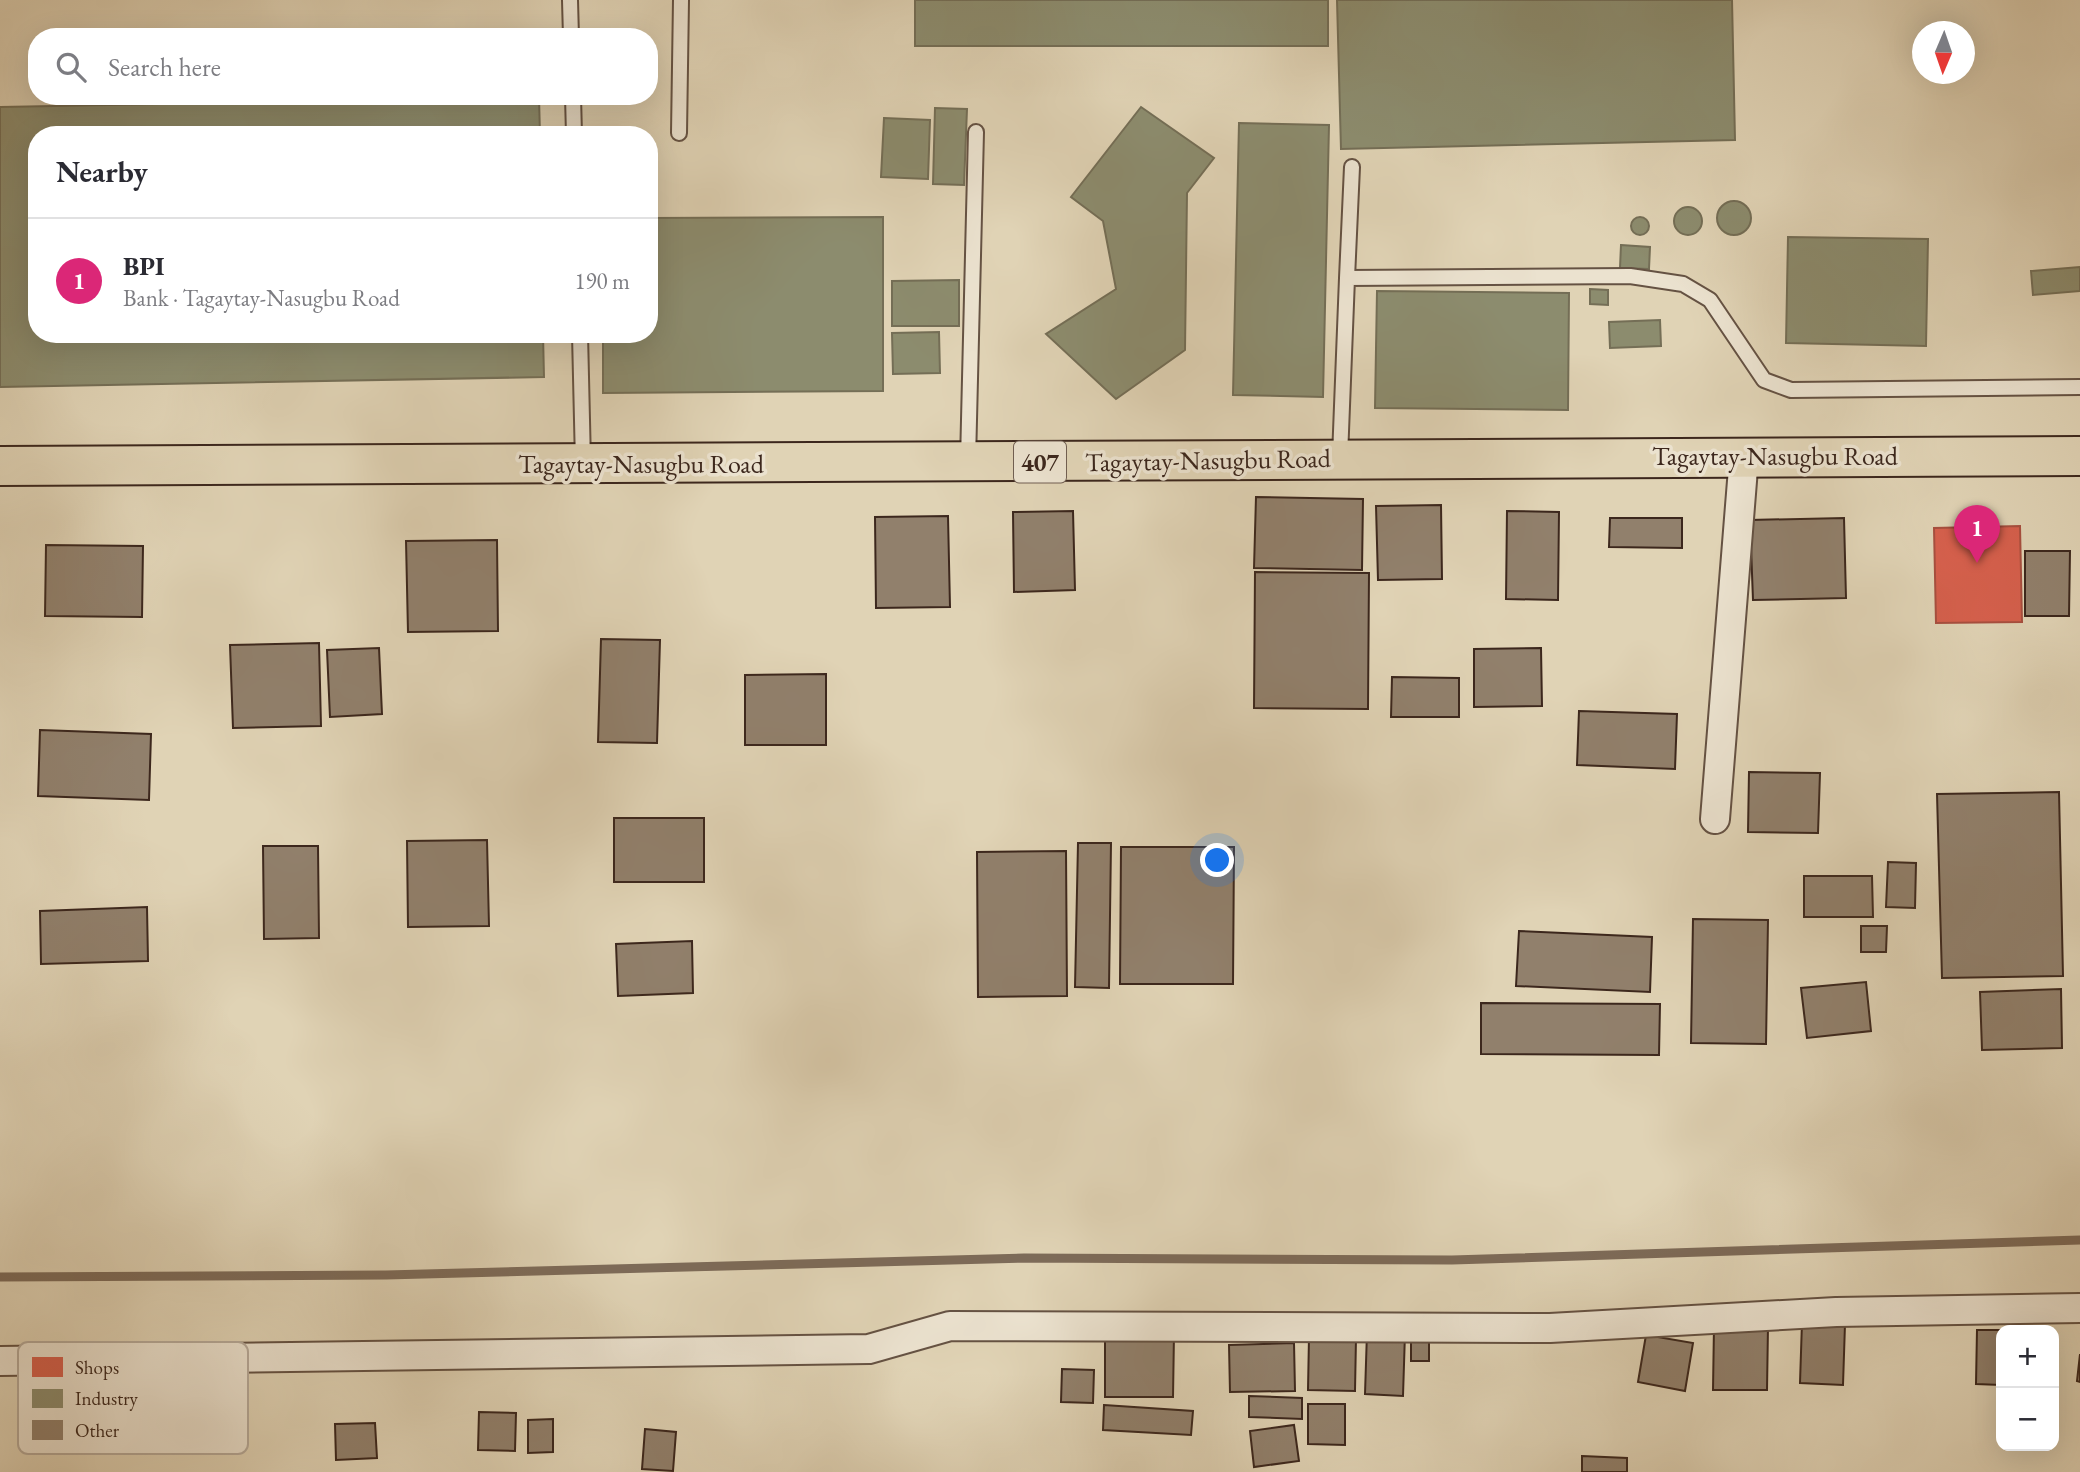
<!DOCTYPE html>
<html lang="en">
<head>
<meta charset="utf-8">
<style>
  body { margin:0; font-family:"EB Garamond",serif; background:#f7f7f7; color:#2b2b33 }
  .controls { position:absolute; right:21px; bottom:21px; display:grid; overflow:hidden; border-radius:14px; box-shadow:0 7px 28px #0002 }
  .controls button { width:63px; height:63px; display:grid; place-items:center; padding:0; border:0; border-bottom:2px solid #e1e1e2; background:#fff; color:#2b2b33; font:35px sans-serif }
  .compass { position:absolute; left:1912px; top:21px; width:63px; height:63px; border-radius:50%; background:#fff; box-shadow:0 7px 28px #0002; rotate:182deg }
  .you { position:absolute; left:1218px; top:861px; width:24px; height:24px; margin:-18px; border:5px solid #fff; border-radius:50%; background:#1a73e8; box-shadow:0 0 0 10px #1a73e833 }
  .badge { display:grid; place-items:center; width:46px; height:46px; border-radius:50%; background:#db2777; color:#fff; font-size:23px; font-weight:700 }
  .pin { position:absolute; translate:-50% -58px; filter:drop-shadow(0 2px 4px #0008) }
  .pin::after { content:''; position:absolute; top:37px; width:24px; height:21px; background:inherit; clip-path:polygon(0 0,100% 0,50% 100%) }
  .list { margin:0; padding:0; list-style:none }
  h2 { display:flex; justify-content:space-between; align-items:center; height:91px; margin:0; padding:0 28px; font-size:30px }
  h2 small { font-size:23px; font-weight:400; color:#7c7c81 }
  .list li { display:grid; grid-template-columns:46px 1fr auto; gap:21px; align-items:center; box-sizing:border-box; height:126px; padding:0 28px; border-top:2px solid #e1e1e2 }
  .list b { display:block; font-size:26px; white-space:nowrap }
  .list p { margin:0; font-size:23px; white-space:nowrap; color:#7c7c81 }
  .list em { font-size:23px; font-style:normal; color:#7c7c81 }
  .icon { flex:none; width:38px; height:38px; fill:none; stroke:currentColor; stroke-width:2; stroke-linecap:round; stroke-linejoin:round }
  .map { position:relative; flex:none; width:2080px; height:1472px; overflow:hidden }
  .search { position:absolute; background:#fff; box-shadow:0 7px 28px #0002; left:28px; top:28px; width:630px; height:77px; display:flex; align-items:center; gap:18px; box-sizing:border-box; padding:0 24px; border-radius:28px; color:#7c7c81; font-size:26px }
  .panel { position:absolute; background:#fff; box-shadow:0 7px 28px #0002; left:28px; top:126px; width:630px; height:217px; border-radius:28px }
  .map>svg:first-child { display:block }
  .shops { fill:#d6604d; stroke:#a84f3f; stroke-width:2 }
  .industry { fill:#8c8c6e; stroke:#746e56; stroke-width:2 }
  .lines { fill:none; stroke-linecap:round; stroke-linejoin:round }
  .stream { stroke:#7d6b59; stroke-width:9 }
  .building { fill:#91806c; stroke:#3c271d; stroke-width:2 }
  .service-casing { stroke:#655243; stroke-width:18 }
  .minor-casing { stroke:#655243; stroke-width:32 }
  .primary-casing { stroke:#3c271d; stroke-width:42 }
  .service { stroke:#ebe2cf; stroke-width:14 }
  .minor { stroke:#ebe2cf; stroke-width:28 }
  .primary { stroke:#e0d3b5; stroke-width:38 }
  .labels { text-anchor:middle; dominant-baseline:central; stroke-width:7; stroke-linejoin:round; paint-order:stroke }
  .shield { fill:#ebe2cf; stroke:#705f52; stroke-width:2 }
  .shield-label { font-size:24px; font-weight:bold; fill:#3c271d }
  .street-label { font-size:26px; fill:#3c271d; stroke:#ebe2cf }
  .key { fill:#ebe2cf; stroke:#b6aa9a; stroke-width:2 }
  .key-label { font-size:19px; fill:#3c271d }
</style>
</head>
<body>
<div class="map">
<svg width="2080" height="1472" viewBox="0 0 2080 1472">
  <rect width="100%" height="100%" fill="#e0d3b5"/>
  <filter id="stains"><feTurbulence type="fractalNoise" baseFrequency=".00286" numOctaves="4"/><feColorMatrix values="0 0 0 0 .2 0 0 0 0 .09 0 0 0 0 .02 0 0 0 .5 -.17"/></filter>
  <radialGradient id="worn" r=".72"><stop offset=".6" stop-color="#630" stop-opacity="0"/><stop offset="1" stop-color="#630" stop-opacity=".3"/></radialGradient>
  <path class="shops" d="M 2020,526 L 2022,622 L 1936,623 L 1934,528 Z"/>
  <path class="industry" d="M 915,0 L 1328,0 L 1328,46 L 915,46 Z
    M 1337,0 L 1732,0 L 1735,140 L 1341,149 Z
    M 539,97 L 540,135 L 37,135 L 37,334 L 543,334 L 544,377 L 0,387 L 0,107 Z
    M 1141,107 L 1214,158 L 1187,193 L 1185,350 L 1116,399 L 1046,334 L 1116,289 L 1103,221 L 1071,197 Z
    M 935,108 L 967,109 L 964,185 L 933,184 Z
    M 884,118 L 930,120 L 928,179 L 881,177 Z
    M 1239,123 L 1329,125 L 1323,397 L 1233,395 Z
    M1717 218a17 17 0 1 1 34 0a17 17 0 1 1-34 0Z
    M1674 221a14 14 0 1 1 28 0a14 14 0 1 1-28 0Z
    M 883,217 L 883,391 L 603,393 L 603,334 L 649,334 L 649,218 Z
    M1631 226a9 9 0 1 1 18 0a9 9 0 1 1-18 0Z
    M 1788,237 L 1928,239 L 1926,346 L 1786,343 Z
    M 1621,245 L 1650,247 L 1649,269 L 1620,268 Z
    M 2080,267 L 2080,291 L 2033,295 L 2031,271 Z
    M 959,280 L 959,326 L 892,326 L 892,281 Z
    M 1590,289 L 1608,290 L 1608,305 L 1590,304 Z
    M 1377,291 L 1569,293 L 1568,410 L 1375,408 Z
    M 1660,320 L 1661,346 L 1610,348 L 1609,322 Z
    M 939,332 L 940,373 L 893,374 L 892,333 Z"/>
  <g class="lines">
    <path class="stream" d="M 0,1277 L 386,1275 L 1024,1258 L 1452,1260 L 2080,1240"/>
  </g>
  <path class="building" d="M 1256,497 L 1363,499 L 1362,570 L 1254,568 Z
    M 1441,505 L 1442,579 L 1378,580 L 1376,506 Z
    M 1073,511 L 1075,590 L 1014,592 L 1013,512 Z
    M 1507,511 L 1559,512 L 1558,600 L 1506,599 Z
    M 948,516 L 950,607 L 876,608 L 875,517 Z
    M 1610,518 L 1682,518 L 1682,548 L 1609,547 Z
    M 1844,518 L 1846,598 L 1753,600 L 1750,520 Z
    M 497,540 L 498,631 L 408,632 L 406,541 Z
    M 46,545 L 143,546 L 142,617 L 45,616 Z
    M 2025,551 L 2070,551 L 2069,616 L 2025,616 Z
    M 1255,572 L 1369,573 L 1368,709 L 1254,708 Z
    M 601,639 L 660,640 L 657,743 L 598,742 Z
    M 319,643 L 321,726 L 233,728 L 230,645 Z
    M 379,648 L 382,714 L 330,717 L 327,650 Z
    M 1541,648 L 1542,706 L 1474,707 L 1474,649 Z
    M 826,674 L 826,745 L 745,745 L 745,675 Z
    M 1392,677 L 1459,678 L 1459,717 L 1391,717 Z
    M 1579,711 L 1677,714 L 1675,769 L 1577,765 Z
    M 40,730 L 151,734 L 149,800 L 38,796 Z
    M 1749,772 L 1820,773 L 1818,833 L 1748,832 Z
    M 2059,792 L 2063,976 L 1942,978 L 1937,794 Z
    M 614,818 L 704,818 L 704,882 L 614,882 Z
    M 487,840 L 489,926 L 408,927 L 407,841 Z
    M 1078,843 L 1111,843 L 1109,988 L 1075,987 Z
    M 263,846 L 318,846 L 319,938 L 264,939 Z
    M 1121,847 L 1234,847 L 1233,984 L 1120,984 Z
    M 1066,851 L 1067,996 L 978,997 L 977,852 Z
    M 1888,862 L 1916,863 L 1915,908 L 1886,907 Z
    M 1804,876 L 1872,876 L 1873,917 L 1804,917 Z
    M 147,907 L 148,961 L 41,964 L 40,911 Z
    M 1693,919 L 1768,920 L 1766,1044 L 1691,1043 Z
    M 1861,926 L 1887,926 L 1886,952 L 1861,952 Z
    M 1519,931 L 1652,937 L 1650,992 L 1516,986 Z
    M 692,941 L 693,993 L 618,996 L 616,944 Z
    M 1866,982 L 1871,1031 L 1807,1038 L 1801,988 Z
    M 2061,989 L 2062,1048 L 1982,1050 L 1980,992 Z
    M 1481,1003 L 1660,1004 L 1659,1055 L 1481,1054 Z
    M 1802,1322 L 1845,1324 L 1843,1385 L 1800,1383 Z
    M 1714,1326 L 1768,1326 L 1767,1390 L 1713,1390 Z
    M 1977,1330 L 2001,1330 L 2001,1385 L 1976,1384 Z
    M 1367,1332 L 1405,1333 L 1403,1396 L 1365,1394 Z
    M 1105,1333 L 1174,1333 L 1173,1397 L 1105,1397 Z
    M 1646,1335 L 1693,1343 L 1685,1391 L 1638,1382 Z
    M 1309,1337 L 1356,1338 L 1355,1391 L 1308,1390 Z
    M 1411,1340 L 1429,1340 L 1429,1361 L 1411,1361 Z
    M 1294,1343 L 1295,1391 L 1230,1392 L 1229,1345 Z
    M 2080,1354 L 2080,1382 L 2077,1381 Z
    M 1062,1369 L 1094,1370 L 1093,1403 L 1061,1402 Z
    M 1249,1396 L 1302,1398 L 1302,1419 L 1249,1417 Z
    M 1308,1404 L 1345,1404 L 1345,1445 L 1308,1444 Z
    M 1104,1405 L 1193,1411 L 1191,1435 L 1103,1430 Z
    M 479,1412 L 516,1413 L 515,1451 L 478,1450 Z
    M 553,1419 L 553,1452 L 528,1453 L 528,1420 Z
    M 375,1423 L 377,1458 L 336,1460 L 335,1424 Z
    M 1294,1425 L 1299,1461 L 1254,1467 L 1250,1431 Z
    M 645,1429 L 676,1432 L 673,1471 L 642,1469 Z
    M 1582,1456 L 1627,1458 L 1627,1472 L 1582,1472 Z"/>
  <g class="lines">
    <defs>
      <path id="service" d="M 570,0 L 571,37
        M 573,96 L 574,135
        M 679,133 L 681,0
        M 1347,278 L 1352,167
        M 580,334 L 583,463
        M 1340,457 L 1347,278 L 1630,276 L 1683,284 L 1710,300 L 1764,380 L 1791,390 L 2080,387
        M 968,461 L 976,132"/>
      <path id="minor" d="M 1715,819 L 1744,456
        M 0,1361 L 869,1349 L 950,1326 L 1550,1328 L 1836,1312 L 2080,1308"/>
      <path id="primary" d="M 0,466 L 2080,456"/>
    </defs>
    <use href="#service" class="service-casing"/>
    <use href="#minor" class="minor-casing"/>
    <use href="#primary" class="primary-casing"/>
    <use href="#service" class="service"/>
    <use href="#minor" class="minor"/>
    <use href="#primary" class="primary"/>
  </g>
  <g class="labels">
    <rect class="shield" x="1014" y="441.5" width="52" height="41" rx="5"/>
    <g class="shield-label">
      <text x="1040" y="462">407</text>
    </g>
    <g class="street-label">
      <text x="1775" y="456">Tagaytay-Nasugbu Road</text>
      <text transform="translate(1208 460) rotate(-1)">Tagaytay-Nasugbu Road</text>
      <text x="641" y="464">Tagaytay-Nasugbu Road</text>
    </g>
  </g>
  <rect x="18" y="1342" width="230" height="112" rx="10" class="key"/>
  <rect x="32" y="1357" width="31" height="20" fill="#d6604d"/>
  <rect x="32" y="1389" width="31" height="19" fill="#8c8c6e"/>
  <rect x="32" y="1420" width="31" height="20" fill="#91806c"/>
  <g class="key-label">
    <text x="75" y="1374">Shops</text>
    <text x="75" y="1405">Industry</text>
    <text x="75" y="1437">Other</text>
  </g>
  <rect width="100%" height="100%" filter="url(#stains)"/>
  <rect width="100%" height="100%" fill="url(#worn)"/>
</svg>
<div class="controls">
<button>+</button>
<button>−</button>
</div>
<svg class="compass" viewBox="-18 -18 36 36"><path d="M0-13l5 13h-10z" fill="#e53935"/><path d="M0 13l5-13h-10z" fill="#7c7c81"/></svg>
<div class="you"></div>
<div class="pin badge" style="left:1977px;top:563px">1</div>
<div class="search"><svg class="icon" aria-label="search" viewBox="0 0 24 24"><circle cx="10" cy="10" r="6"/><path d="M15 15l6 6"/></svg>Search here</div>
<section class="panel">
<h2>Nearby<small></small></h2>
<ul class="list">
<li><span class="badge">1</span><div><b>BPI</b><p>Bank · Tagaytay-Nasugbu Road</p></div><em>190 m</em></li>
</ul>
</section>
</div>
</body>
</html>
